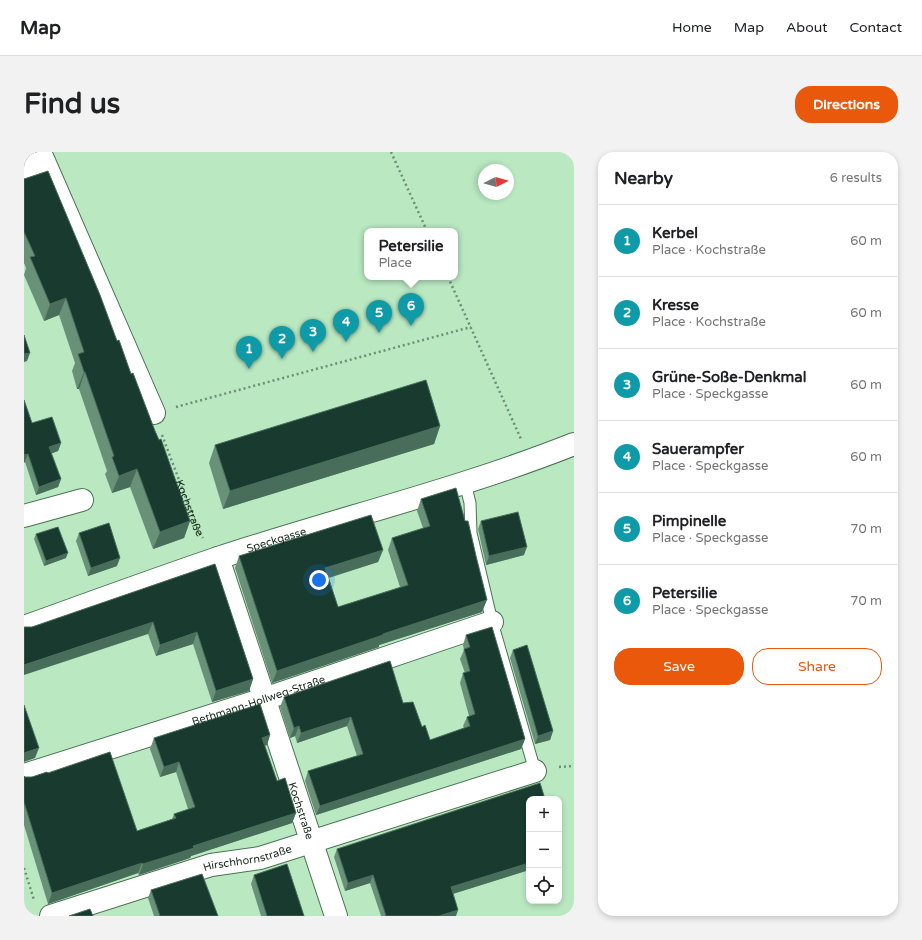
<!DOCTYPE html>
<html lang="en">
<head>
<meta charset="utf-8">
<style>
  body { margin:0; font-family:"Varela Round",sans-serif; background:#f2f2f2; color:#202124 }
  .controls { position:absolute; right:12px; bottom:12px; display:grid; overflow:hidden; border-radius:8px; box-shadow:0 2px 6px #0003 }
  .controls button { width:36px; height:36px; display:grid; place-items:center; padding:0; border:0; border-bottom:1px solid #e0e0e0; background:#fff; color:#202124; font:20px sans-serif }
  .compass { position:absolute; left:454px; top:12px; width:36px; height:36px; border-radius:50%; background:#fff; box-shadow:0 2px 6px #0003; rotate:84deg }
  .you { position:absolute; left:295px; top:428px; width:14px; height:14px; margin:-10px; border:3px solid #fff; border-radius:50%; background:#1a73e8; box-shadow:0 0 0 6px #1a73e833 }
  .badge { display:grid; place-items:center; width:26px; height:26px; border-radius:50%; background:#ea580c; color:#fff; font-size:13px; font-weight:700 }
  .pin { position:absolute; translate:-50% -33px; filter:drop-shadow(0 1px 2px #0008) }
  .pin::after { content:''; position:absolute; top:21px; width:14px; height:12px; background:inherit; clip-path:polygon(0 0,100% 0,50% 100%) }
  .popup { position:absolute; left:340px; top:76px; width:94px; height:52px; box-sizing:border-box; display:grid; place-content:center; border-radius:8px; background:#fff; filter:drop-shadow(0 1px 3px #0005); font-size:13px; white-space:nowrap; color:#757577 }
  .popup b { font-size:15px; color:#202124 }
  .popup::after { content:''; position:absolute; left:50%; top:100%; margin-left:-8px; border:8px solid transparent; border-top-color:#fff }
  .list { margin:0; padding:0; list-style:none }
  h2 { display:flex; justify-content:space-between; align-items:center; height:52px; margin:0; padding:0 16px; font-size:17px }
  h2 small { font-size:13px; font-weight:400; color:#757577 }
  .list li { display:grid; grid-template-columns:26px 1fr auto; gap:12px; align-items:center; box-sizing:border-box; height:72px; padding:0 16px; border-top:1px solid #e0e0e0 }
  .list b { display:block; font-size:15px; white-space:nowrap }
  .list p { margin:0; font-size:13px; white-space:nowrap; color:#757577 }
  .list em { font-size:13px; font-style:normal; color:#757577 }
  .actions { display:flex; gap:8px; padding:12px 16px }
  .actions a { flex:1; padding:9px 0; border:1px solid #ea580c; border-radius:16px; text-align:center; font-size:14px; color:#ea580c }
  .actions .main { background:#ea580c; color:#fff }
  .icon { flex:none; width:22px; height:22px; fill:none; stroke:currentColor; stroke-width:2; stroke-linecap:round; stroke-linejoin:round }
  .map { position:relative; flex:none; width:550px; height:764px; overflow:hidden; border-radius:16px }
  header { display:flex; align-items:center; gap:24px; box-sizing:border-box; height:56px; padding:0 20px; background:#fff; border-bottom:1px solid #e0e0e0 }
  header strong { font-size:19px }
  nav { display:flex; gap:22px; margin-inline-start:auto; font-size:14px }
  .intro { display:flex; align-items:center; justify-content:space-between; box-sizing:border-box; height:96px; padding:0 24px }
  h1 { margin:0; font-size:28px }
  .button { padding:10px 18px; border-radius:16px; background:#ea580c; color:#fff; font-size:14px; font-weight:700 }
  main { display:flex; gap:24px; padding:0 24px }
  aside { flex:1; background:#fff; border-radius:16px; box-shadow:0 2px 6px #0003 }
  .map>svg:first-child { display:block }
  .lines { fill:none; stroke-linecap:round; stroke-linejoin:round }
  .service-casing { stroke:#497452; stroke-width:13 }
  .minor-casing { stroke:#497452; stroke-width:24 }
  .path { stroke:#6d8e73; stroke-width:2.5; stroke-dasharray:2 3; stroke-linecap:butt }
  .service { stroke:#fff; stroke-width:11 }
  .minor { stroke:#fff; stroke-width:22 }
  .wall { fill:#689178 }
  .shaded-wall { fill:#486e5b }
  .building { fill:#183a2f; stroke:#486e5b }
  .labels { text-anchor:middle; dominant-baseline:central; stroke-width:4; stroke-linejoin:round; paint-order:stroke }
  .street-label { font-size:11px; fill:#192b1d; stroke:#c6f5ce }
</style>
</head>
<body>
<header>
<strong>Map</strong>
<nav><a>Home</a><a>Map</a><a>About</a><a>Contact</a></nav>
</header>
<div class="intro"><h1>Find us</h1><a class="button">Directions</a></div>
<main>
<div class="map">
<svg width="550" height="764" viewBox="0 0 550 764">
  <rect width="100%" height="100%" fill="#b9e8c1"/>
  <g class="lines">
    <defs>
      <path id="service" d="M 441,331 L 446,351 L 447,381 L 468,470 L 511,619"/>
      <g id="minor">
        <path d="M 16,0 L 130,261"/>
        <path d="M 0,16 L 19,10"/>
        <path d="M 0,364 L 58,348"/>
        <path id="s2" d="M 194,406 L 312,764"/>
        <path id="s3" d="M 0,475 C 64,452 129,428 194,406 C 312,367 434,338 550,292"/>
        <path id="s4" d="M 0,623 L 240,547 L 468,470"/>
        <path id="s5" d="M 27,764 L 187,713 L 236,706 L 511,619"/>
      </g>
    </defs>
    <use href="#service" class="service-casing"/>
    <use href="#minor" class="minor-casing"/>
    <g class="path">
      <path d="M 367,0 L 403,79"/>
      <path d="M 424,125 L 497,287"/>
      <path d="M 152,255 L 447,175"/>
      <path id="s1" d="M 138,283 L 174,378 L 179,386"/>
      <path d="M 535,615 L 550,614"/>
      <path d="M 0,716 L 10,748"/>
    </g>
    <use href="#service" class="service"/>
    <use href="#minor" class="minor"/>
  </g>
  <path class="wall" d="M 0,27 L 93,189 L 107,222 L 166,369 L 160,386 L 129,397 L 106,335 L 88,341 L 81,322 L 83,319 L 55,237 L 53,237 L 48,219 L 51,211 L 35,163 L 20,169 L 0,123 L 2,116 L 0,111 Z
    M 8,271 L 37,291 L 34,299 L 27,302 L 37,327 L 34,335 L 12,343 L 1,310 Z
    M 416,274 L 410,292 L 199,357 L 185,311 L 191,293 Z
    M 397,347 L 458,460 L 355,493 L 355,495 L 248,531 L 211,416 L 215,404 L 359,398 L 354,410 L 305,426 L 314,455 L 376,435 L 364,398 L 368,386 L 399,376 L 393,359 Z
    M 457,369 L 500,403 L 462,413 L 454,377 Z
    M 55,381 L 93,414 L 64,424 L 52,389 Z
    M 12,382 L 42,406 L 20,414 L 10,387 Z
    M 191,412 L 229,527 L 225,539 L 188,550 L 169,492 L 132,504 L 124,482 L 8,475 Z
    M 442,483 L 501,587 L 497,597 L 292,663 L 281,629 L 284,619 L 333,604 L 323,574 L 273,591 L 271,584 L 266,586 L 256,555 L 260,545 L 379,551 L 398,575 L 406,588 L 440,576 L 439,574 L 443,565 L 445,564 L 436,531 L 439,521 L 441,521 L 436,507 L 440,498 L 439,493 Z
    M 489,498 L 529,579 L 526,588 L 511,592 L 486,506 Z
    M 246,583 L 243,593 L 241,594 L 253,629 L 272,661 L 268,671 L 167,704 L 166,706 L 115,723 L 114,721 L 24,752 L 0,673 L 0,624 L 1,625 L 8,625 L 24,621 L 113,679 L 148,667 L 150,662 L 164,657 L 152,620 L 136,625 L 126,597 L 130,586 Z
    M 505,647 L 505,718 L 429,742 L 432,764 L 357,764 L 346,731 L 321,739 L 310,705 L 313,697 Z
    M 230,723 L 280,764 L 237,764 L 227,732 Z
    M 127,738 L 194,764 L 130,764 L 124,746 Z"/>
  <path class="shaded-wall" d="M 42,146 L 35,163 L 20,169 L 26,152 Z
    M 6,201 L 3,209 L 0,210 L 0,202 Z
    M 60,220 L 61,220 L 55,237 L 53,237 Z
    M 416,274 L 410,292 L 199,357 L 206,339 Z
    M 37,291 L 34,299 L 22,303 L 25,295 Z
    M 4,302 L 1,310 L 0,311 L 0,303 Z
    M 113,317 L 106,335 L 88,341 L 95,324 Z
    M 37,327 L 34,335 L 12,343 L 15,335 Z
    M 166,369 L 160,386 L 129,397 L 136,380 Z
    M 503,395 L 500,403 L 462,413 L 465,404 Z
    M 359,398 L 354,410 L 297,428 L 301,416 Z
    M 44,401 L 42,406 L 20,414 L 22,409 Z
    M 96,406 L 93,414 L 64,424 L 67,416 Z
    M 463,448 L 458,460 L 355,493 L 355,495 L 248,531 L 253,519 L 359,482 Z
    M 129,470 L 124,482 L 0,523 L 0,513 Z
    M 173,480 L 169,492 L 132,504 L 136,493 Z
    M 229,527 L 225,539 L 188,550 L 192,539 Z
    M 327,565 L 323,574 L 273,591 L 277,581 Z
    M 275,574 L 271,584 L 266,586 L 270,576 Z
    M 529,579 L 526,588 L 511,592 L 514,584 Z
    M 246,583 L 243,593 L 234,596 L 238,586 Z
    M 501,587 L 497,597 L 292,663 L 296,654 Z
    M 15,596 L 11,606 L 0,610 L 0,601 Z
    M 155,610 L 152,620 L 136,625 L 140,615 Z
    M 272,661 L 268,671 L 167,704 L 166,706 L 115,723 L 119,712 L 169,694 Z
    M 118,711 L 114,721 L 24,752 L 28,741 Z
    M 505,711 L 505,718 L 425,743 L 427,735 Z
    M 349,723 L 346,731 L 321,739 L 324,731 Z
    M 434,758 L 432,764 L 415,764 Z"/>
  <path class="building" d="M 24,19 L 76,143 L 93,189 L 95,188 L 107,222 L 109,221 L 131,279 L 135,288 L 137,287 L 166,369 L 136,380 L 113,317 L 95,324 L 88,305 L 90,304 L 61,220 L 60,220 L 54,202 L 60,200 L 42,146 L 26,152 L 6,105 L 11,104 L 0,80 L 0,27 Z
    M 0,183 L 6,201 L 0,202 Z
    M 402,228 L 416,274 L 206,339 L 191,293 Z
    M 0,248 L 8,271 L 28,265 L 37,291 L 25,295 L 37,327 L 15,335 L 4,302 L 0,303 Z
    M 432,336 L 441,369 L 444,369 L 452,404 L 463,448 L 359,482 L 359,483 L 253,519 L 215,404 L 347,363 L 359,398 L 301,416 L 314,455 L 384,433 L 368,386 L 406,374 L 397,347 Z
    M 494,360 L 503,395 L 465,404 L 457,369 Z
    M 85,371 L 96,406 L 67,416 L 55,381 Z
    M 34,375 L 44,401 L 22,409 L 12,382 Z
    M 191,412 L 229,527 L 192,539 L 173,480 L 136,493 L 129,470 L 0,513 L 0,475 L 8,475 Z
    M 468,475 L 501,587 L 296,654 L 284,619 L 339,602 L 327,565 L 277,581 L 275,574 L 270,576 L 260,545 L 366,509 L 379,551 L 389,550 L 398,575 L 401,573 L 406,588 L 446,574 L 443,565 L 451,562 L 439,521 L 446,519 L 440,497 L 446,495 L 442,483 Z
    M 503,493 L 529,579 L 514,584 L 489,498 Z
    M 236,552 L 246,583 L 238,586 L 253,629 L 261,626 L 272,661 L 169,694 L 170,696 L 119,712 L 118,711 L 28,741 L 0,650 L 0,624 L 1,625 L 8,625 L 23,620 L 24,621 L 86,600 L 113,679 L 152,666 L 150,662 L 171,655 L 155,610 L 140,615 L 130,586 Z
    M 0,553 L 15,596 L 0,601 Z
    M 516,631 L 521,647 L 505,647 L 505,711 L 427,735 L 434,758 L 415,764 L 362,764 L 349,723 L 324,731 L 313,697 Z
    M 535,694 L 537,701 L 535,702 Z
    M 263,712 L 280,764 L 243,764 L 230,723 Z
    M 178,722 L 194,764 L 136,764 L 127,738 Z
    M 66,757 L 69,764 L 45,764 Z"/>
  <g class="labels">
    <g class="street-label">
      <text stroke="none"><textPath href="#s1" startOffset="78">Kochstraße</textPath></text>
      <text stroke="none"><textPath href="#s3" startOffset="267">Speckgasse</textPath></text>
      <text stroke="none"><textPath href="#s4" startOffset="246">Bethmann-Hollweg-Straße</textPath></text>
      <text stroke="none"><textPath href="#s2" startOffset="266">Kochstraße</textPath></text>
      <text stroke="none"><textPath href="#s5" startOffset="205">Hirschhornstraße</textPath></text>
    </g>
  </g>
</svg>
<div class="controls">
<button>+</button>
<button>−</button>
<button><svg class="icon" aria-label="locate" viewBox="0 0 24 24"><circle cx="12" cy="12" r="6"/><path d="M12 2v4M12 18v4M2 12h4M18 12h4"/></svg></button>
</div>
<svg class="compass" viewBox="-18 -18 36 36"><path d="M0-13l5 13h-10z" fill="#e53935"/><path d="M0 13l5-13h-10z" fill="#757577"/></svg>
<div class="you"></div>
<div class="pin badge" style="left:225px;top:217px;background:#0f9aa8">1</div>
<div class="pin badge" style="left:258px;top:207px;background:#0f9aa8">2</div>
<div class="pin badge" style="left:289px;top:200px;background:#0f9aa8">3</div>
<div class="pin badge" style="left:322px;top:190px;background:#0f9aa8">4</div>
<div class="pin badge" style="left:355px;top:181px;background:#0f9aa8">5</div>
<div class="pin badge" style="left:387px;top:174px;background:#0f9aa8">6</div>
<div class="popup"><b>Petersilie</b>Place</div>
</div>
<aside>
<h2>Nearby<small>6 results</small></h2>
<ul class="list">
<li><span class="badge" style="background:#0f9aa8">1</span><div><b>Kerbel</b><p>Place · Kochstraße</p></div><em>60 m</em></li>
<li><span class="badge" style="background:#0f9aa8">2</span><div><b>Kresse</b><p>Place · Kochstraße</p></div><em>60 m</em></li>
<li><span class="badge" style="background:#0f9aa8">3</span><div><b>Grüne-Soße-Denkmal</b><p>Place · Speckgasse</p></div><em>60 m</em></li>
<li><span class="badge" style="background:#0f9aa8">4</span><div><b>Sauerampfer</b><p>Place · Speckgasse</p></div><em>60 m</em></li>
<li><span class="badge" style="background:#0f9aa8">5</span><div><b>Pimpinelle</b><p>Place · Speckgasse</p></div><em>70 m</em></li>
<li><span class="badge" style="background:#0f9aa8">6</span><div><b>Petersilie</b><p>Place · Speckgasse</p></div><em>70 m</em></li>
</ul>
<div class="actions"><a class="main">Save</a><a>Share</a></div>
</aside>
</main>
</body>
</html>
